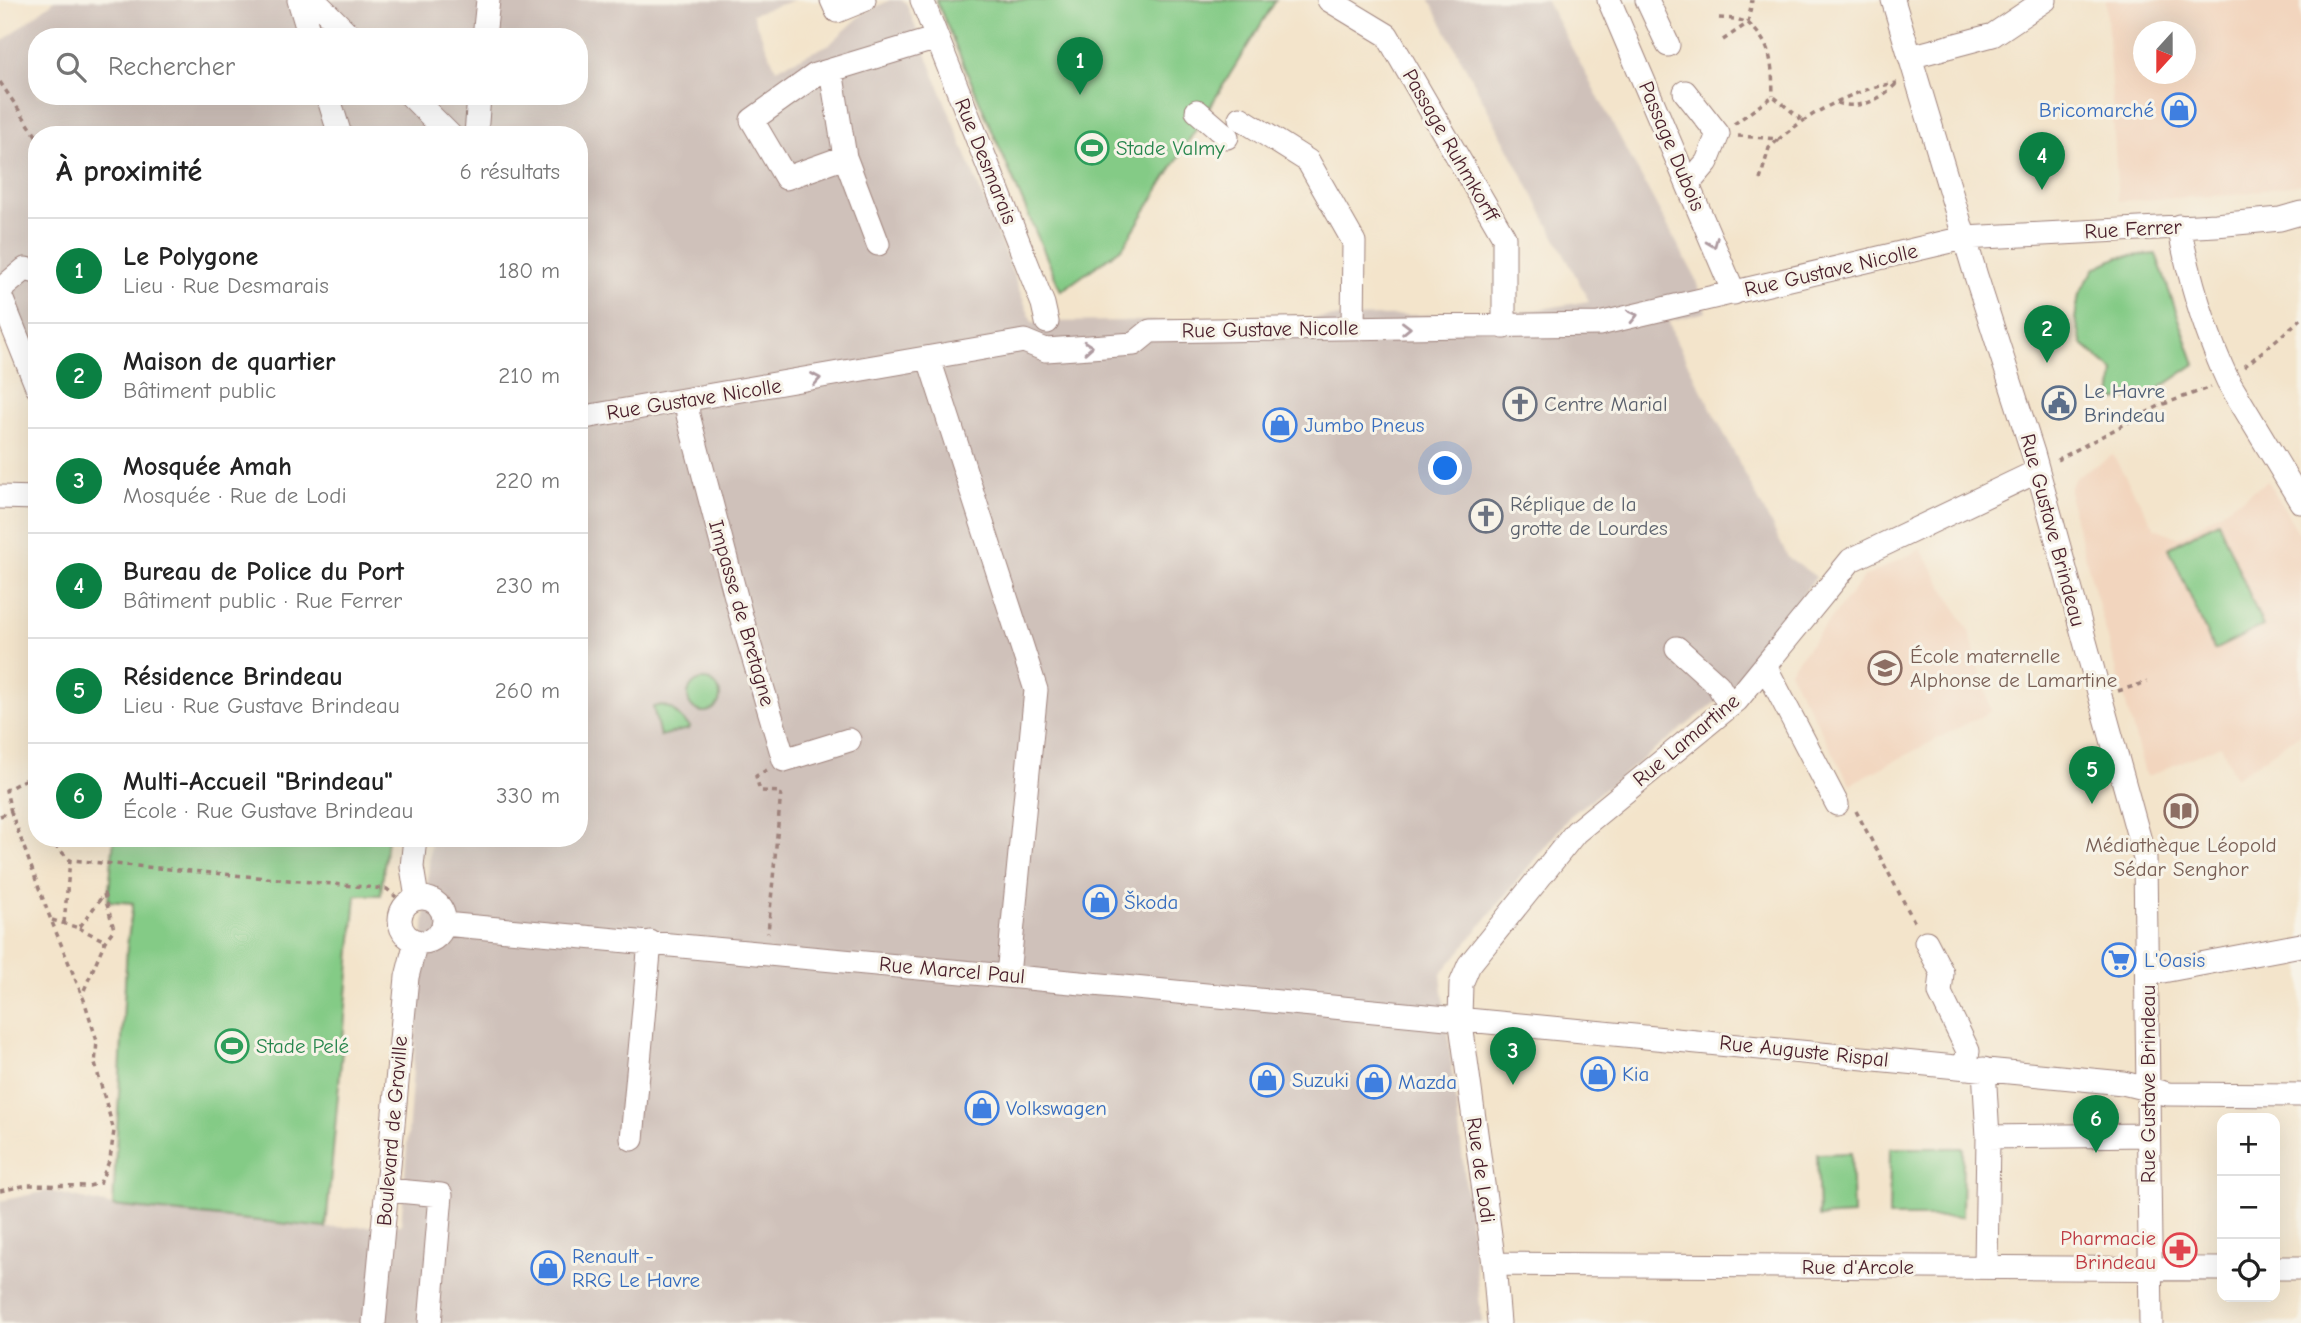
<!DOCTYPE html>
<html lang="fr">
<head>
<meta charset="utf-8">
<style>
  body { margin:0; font-family:"Comic Neue",sans-serif; background:#f6f6f6; color:#222 }
  .controls { position:absolute; right:21px; bottom:21px; display:grid; overflow:hidden; border-radius:14px; box-shadow:0 7px 28px #0002 }
  .controls button { width:63px; height:63px; display:grid; place-items:center; padding:0; border:0; border-bottom:2px solid #e0e0e0; background:#fff; color:#222; font:35px sans-serif }
  .compass { position:absolute; left:2133px; top:21px; width:63px; height:63px; border-radius:50%; background:#fff; box-shadow:0 7px 28px #0002; rotate:201deg }
  .you { position:absolute; left:1446px; top:469px; width:24px; height:24px; margin:-18px; border:5px solid #fff; border-radius:50%; background:#1a73e8; box-shadow:0 0 0 10px #1a73e833 }
  .badge { display:grid; place-items:center; width:46px; height:46px; border-radius:50%; background:#0b8043; color:#fff; font-size:23px; font-weight:700 }
  .pin { position:absolute; translate:-50% -58px; filter:drop-shadow(0 2px 4px #0008) }
  .pin::after { content:''; position:absolute; top:37px; width:24px; height:21px; background:inherit; clip-path:polygon(0 0,100% 0,50% 100%) }
  .list { margin:0; padding:0; list-style:none }
  h2 { display:flex; justify-content:space-between; align-items:center; height:91px; margin:0; padding:0 28px; font-size:30px }
  h2 small { font-size:23px; font-weight:400; color:#767676 }
  .list li { display:grid; grid-template-columns:46px 1fr auto; gap:21px; align-items:center; box-sizing:border-box; height:105px; padding:0 28px; border-top:2px solid #e0e0e0 }
  .list b { display:block; font-size:26px; white-space:nowrap }
  .list p { margin:0; font-size:23px; white-space:nowrap; color:#767676 }
  .list em { font-size:23px; font-style:normal; color:#767676 }
  .icon { flex:none; width:38px; height:38px; fill:none; stroke:currentColor; stroke-width:2; stroke-linecap:round; stroke-linejoin:round }
  .map { position:relative; flex:none; width:2301px; height:1323px; overflow:hidden }
  .search { position:absolute; background:#fff; box-shadow:0 7px 28px #0002; left:28px; top:28px; width:560px; height:77px; display:flex; align-items:center; gap:18px; box-sizing:border-box; padding:0 24px; border-radius:28px; color:#767676; font-size:26px }
  .panel { position:absolute; background:#fff; box-shadow:0 7px 28px #0002; left:28px; top:126px; width:560px; height:721px; border-radius:28px }
  .map>svg:first-child { display:block }
  .built { fill:#f2d5be; fill-rule:evenodd }
  .industrial { fill:#cfc1ba; fill-rule:evenodd }
  .green { fill:#84cb86; stroke:#677558; stroke-width:2 }
  .lines { fill:none; stroke-linecap:round; stroke-linejoin:round }
  .minor-casing { stroke:#9e827b; stroke-width:25 }
  .path { stroke:#9e827b; stroke-width:3.5; stroke-dasharray:5 5; stroke-linecap:butt }
  .minor { stroke:#fff; stroke-width:23 }
  .oneway { stroke:#ae9aa0 }
  .labels { text-anchor:middle; dominant-baseline:central; stroke-width:6; stroke-linejoin:round; paint-order:stroke }
  .shop-label { font-size:21px; fill:#366cbe; stroke:#f7f3e8; text-anchor:start }
  .street-label { font-size:21px; fill:#4a1f2b; stroke:#f7f3e8 }
  .leisure-label { font-size:21px; fill:#27864d; stroke:#f7f3e8; text-anchor:start }
  .service-label { font-size:21px; fill:#4e5e75; stroke:#f7f3e8; text-anchor:start }
  .worship-label { font-size:21px; fill:#5b616d; stroke:#f7f3e8; text-anchor:start }
  .education-label { font-size:21px; fill:#785e54; stroke:#f7f3e8; text-anchor:start }
  .health-label { font-size:21px; fill:#be3a42; stroke:#f7f3e8; text-anchor:end }
</style>
</head>
<body>
<div class="map">
<svg width="2301" height="1323" viewBox="0 0 2301 1323">
  <rect width="100%" height="100%" fill="#f7f3e8"/>
  <filter id="ink" filterUnits="userSpaceOnUse"><feTurbulence type="fractalNoise" baseFrequency=".0143" numOctaves="2"/><feDisplacementMap in="SourceGraphic" scale="14" xChannelSelector="R" yChannelSelector="G"/><feConvolveMatrix kernelMatrix="1 2 1 2 8 2 1 2 1" color-interpolation-filters="sRGB"/></filter>
  <filter id="wash" filterUnits="userSpaceOnUse"><feTurbulence type="fractalNoise" baseFrequency=".00686" numOctaves="4" result="noise"/><feDisplacementMap in="SourceGraphic" scale="28" xChannelSelector="R" yChannelSelector="G"/><feGaussianBlur stdDeviation="1.57" result="paint"/><feColorMatrix in="noise" values="0 0 0 0 0 0 0 0 0 0 0 0 0 0 0 0 0 1.4 0 .05"/><feComposite in="paint" operator="in"/></filter>
  <g filter="url(#wash)">
    <rect width="100%" height="100%" fill="#f3e4cb"/>
    <path class="built" d="M 2106,0 L 2301,0 L 2301,184 L 2233,195 L 2118,201 ZM 2144,32 L 2186,32 L 2186,74 L 2144,74 Z
      M 2113,455 L 2155,528 L 2179,538 L 2268,481 L 2301,537 L 2301,733 L 2235,778 L 2221,745 L 2146,777 L 2070,501 L 2070,487 L 2075,478 Z
      M 1921,549 L 1969,631 L 1991,711 L 1850,784 L 1789,671 L 1864,577 Z"/>
    <path class="industrial" d="M 55,0 L 794,0 L 752,14 L 776,69 L 830,44 L 864,13 L 890,0 L 901,0 L 906,3 L 1032,322 L 1241,320 L 1523,312 L 1589,301 L 1430,0 L 1546,0 L 1694,275 L 1706,312 L 1669,321 L 1674,337 L 1788,557 L 1816,577 L 1730,691 L 1570,816 L 1441,974 L 1482,1323 L 0,1323 L 0,1201 L 48,1191 L 113,1206 L 326,1228 L 401,1225 L 431,838 L 579,838 L 579,135 L 37,135 L 37,356 L 0,278 L 0,43 ZM 37,37 L 579,37 L 579,96 L 37,96 Z"/>
    <path class="green" d="M 936,0 L 1276,0 L 1123,247 L 1061,291 Z
      M 2156,254 L 2195,364 L 2148,396 L 2111,400 L 2114,371 L 2083,345 L 2075,319 L 2079,294 L 2095,268 L 2118,257 Z
      M 2218,521 L 2263,626 L 2214,650 L 2169,548 Z
      M688 696a16 16 0 1 1 32 0a16 16 0 1 1-32 0Z
      M 662,705 L 672,709 L 690,727 L 689,729 L 660,736 L 653,707 Z
      M 114,838 L 387,838 L 381,895 L 356,895 L 326,1228 L 113,1206 L 127,946 L 133,903 L 108,901 Z
      M 1890,1148 L 1963,1148 L 1962,1217 L 1889,1217 Z
      M 1851,1153 L 1853,1215 L 1819,1217 L 1817,1154 Z"/>
  </g>
  <g filter="url(#ink)">
    <g class="lines">
      <defs>
        <path id="minor" d="M 299,0 L 310,37
          M 314,0 L 351,37
          M 832,0 L 837,11 L 864,0
          M 922,0 L 1043,304 L 1047,322
          M 1329,0 L 1387,35 L 1504,237 L 1504,327
          M 1609,0 L 1734,293
          M 1647,0 L 1668,45
          M 1893,0 L 1976,276 L 2033,453 L 2145,859 L 2151,1323
          M 484,37 L 488,0
          M 1910,57 L 1993,35 L 2045,0
          M 831,70 L 845,157
          M 1685,92 L 1718,134 L 1707,162 L 1689,183
          M 328,96 L 340,135
          M 411,96 L 450,135
          M 1197,111 L 1227,137
          M 1240,118 L 1308,161 L 1354,242 L 1353,328
          M 476,135 L 479,96
          M 2179,226 C 2189,277 2206,334 2228,381 L 2301,502
          M 878,244 L 845,157 L 786,178 L 752,120 L 815,75 L 937,38
          M 0,290 L 25,269 L 37,272
          M 0,295 L 37,387
          M 929,359 L 1036,690 L 1008,975
          M 687,400 L 688,415 L 741,616 L 784,760 L 849,740
          M 579,418 L 1024,341 L 1046,350 L 1134,344 L 1150,331 L 1599,324 L 1964,238 L 2216,225 L 2280,219 L 2301,213
          M 0,497 L 37,498
          M 1677,648 L 1718,685 L 1730,706
          M 1765,666 L 1837,804
          M 415,838 L 412,867 L 417,898
          M400 920a22 22 0 1 1 44 0a22 22 0 1 1-44 0Z
          M 444,924 C 1004,975 1563,1028 2123,1083 L 2168,1094 L 2301,1095
          M 1926,942 L 1942,973 L 1940,993 L 1968,1051 L 1965,1068
          M 2147,974 L 2301,945
          M 1984,1069 L 1988,1137 L 1986,1267
          M 1988,1137 L 2148,1135
          M 632,1139 L 650,942
          M 387,1190 L 441,1195 L 430,1323
          M 1494,1264 L 2222,1269
          M 2275,1268 L 2301,1268
          M 374,1323 L 407,977 L 416,941
          M 1499,1323 L 1494,1264 L 1460,1017 L 1461,984 L 1469,965 L 1576,832 L 1737,700 L 1851,560 L 2038,471"/>
      </defs>
      <use href="#minor" class="minor-casing"/>
      <path class="path" d="M 1719,18 L 1736,19 L 1748,23 L 1752,0
        M 1723,40 L 1748,23 C 1773,45 1772,65 1773,96
        M 0,82 L 37,137
        M 1837,103 C 1861,110 1880,100 1897,83
        M 1734,124 L 1773,96 L 1802,120
        M 1738,136 L 1779,139 C 1810,113 1855,88 1897,83
        M 1760,180 L 1769,148 L 1779,139
        M 2244,367 L 2301,319
        M 2057,460 L 2161,405 L 2211,387
        M 33,583 L 37,582
        M 2118,691 L 2147,682
        M 767,770 L 756,776 L 760,791 L 781,792 L 768,933
        M 37,808 L 33,824 L 37,828
        M 1856,811 L 1916,925
        M 11,812 L 6,790 L 37,773
        M 0,816 L 11,812 L 47,910 L 84,1000 L 97,1041 L 95,1064 L 114,1131 L 110,1159 L 100,1183 L 89,1186 L 27,1185 L 0,1191
        M 47,838 L 70,860
        M 52,920 L 79,928 L 104,894 L 114,929 L 105,941 L 82,995
        M 64,923 L 70,860 L 387,889 L 396,897
        M 79,928 L 105,941"/>
      <use href="#minor" class="minor"/>
    </g>
    <defs><path id="oneway-chevron" d="M-2-3.5L2.5 0L-2 3.5" fill="none" stroke-width="1.6" stroke-linecap="round" stroke-linejoin="round" transform="scale(1.75)"/></defs>
    <g class="oneway">
      <use href="#oneway-chevron" transform="translate(1713 243) rotate(68)"/>
      <use href="#oneway-chevron" transform="translate(1633 316) rotate(-13)"/>
      <use href="#oneway-chevron" transform="translate(1406 328) rotate(-1)"/>
      <use href="#oneway-chevron" transform="translate(1088 347) rotate(-4)"/>
      <use href="#oneway-chevron" transform="translate(816 379) rotate(-10)"/>
    </g>
  </g>
  <defs>
    <symbol id="shop-ring" viewBox="-11 -11 22 22"><circle r="9.5" fill="#f7f3e8" stroke="#3f7fe0" stroke-width="1.5"/><path d="M-5-2.5h2.3a2.7 3.5 0 0 1 5.4 0H5L5.5 6h-11ZM-1.5-2.5h3a1.5 2.3 0 0 0-3 0Z" fill="#3f7fe0"/></symbol>
    <symbol id="stadium-ring" viewBox="-11 -11 22 22"><circle r="9.5" fill="#f7f3e8" stroke="#2e9e5b" stroke-width="1.5"/><path d="M0-5a6.5 5 0 1 0 0 10a6.5 5 0 1 0 0-10ZM-3.5-1.8h7v3.6h-7Z" fill="#2e9e5b"/></symbol>
    <symbol id="civic-ring" viewBox="-11 -11 22 22"><circle r="9.5" fill="#f7f3e8" stroke="#5c6f8a" stroke-width="1.5"/><path d="M-.6-6.5H3V-4.5H.6V-3L4-1V1h2V6H-6V1h2V-1L-.6-3ZM-1.2 2.5V6h2.4V2.5Z" fill="#5c6f8a"/></symbol>
    <symbol id="church-ring" viewBox="-11 -11 22 22"><circle r="9.5" fill="#f7f3e8" stroke="#6b7280" stroke-width="1.5"/><path d="M-1.2-6h2.4v3.5h3.3v2.4h-3.3V6h-2.4V-.1h-3.3v-2.4h3.3Z" fill="#6b7280"/></symbol>
    <symbol id="school-ring" viewBox="-11 -11 22 22"><circle r="9.5" fill="#f7f3e8" stroke="#8d6e63" stroke-width="1.5"/><path d="M0-5L7-2L0 1L-7-2ZM-4 1L0 2.5L4 1V4Q0 6-4 4Z" fill="#8d6e63"/></symbol>
    <symbol id="library-ring" viewBox="-11 -11 22 22"><circle r="9.5" fill="#f7f3e8" stroke="#8d6e63" stroke-width="1.5"/><path d="M-6-4Q-3-5.5-.7-3.5V5Q-3 3-6 4ZM6-4Q3-5.5 .7-3.5V5Q3 3 6 4Z" fill="#8d6e63"/></symbol>
    <symbol id="supermarket-ring" viewBox="-11 -11 22 22"><circle r="9.5" fill="#f7f3e8" stroke="#3f7fe0" stroke-width="1.5"/><path d="M-6-5.5h2.5l.6 2H6L4.5 2H-2.5L-4.4-4H-6ZM-1.5 3.2a1.3 1.3 0 1 0 .1 0ZM3 3.2a1.3 1.3 0 1 0 .1 0Z" fill="#3f7fe0"/></symbol>
    <symbol id="pharmacy-ring" viewBox="-11 -11 22 22"><circle r="9.5" fill="#f7f3e8" stroke="#e0444e" stroke-width="1.5"/><path d="M-2-6h4v4h4v4h-4v4h-4v-4h-4v-4h4Z" fill="#e0444e"/></symbol>
  </defs>
  <g fill-rule="evenodd">
    <use href="#shop-ring" x="2160" y="91" width="38" height="38"/>
    <use href="#stadium-ring" x="1073" y="129" width="38" height="38"/>
    <use href="#civic-ring" x="2040" y="384" width="38" height="38"/>
    <use href="#church-ring" x="1501" y="385" width="38" height="38"/>
    <use href="#shop-ring" x="1261" y="406" width="38" height="38"/>
    <use href="#church-ring" x="1467" y="497" width="38" height="38"/>
    <use href="#school-ring" x="1866" y="649" width="38" height="38"/>
    <use href="#library-ring" x="2162" y="792" width="38" height="38"/>
    <use href="#shop-ring" x="1081" y="883" width="38" height="38"/>
    <use href="#supermarket-ring" x="2100" y="941" width="38" height="38"/>
    <use href="#stadium-ring" x="213" y="1027" width="38" height="38"/>
    <use href="#shop-ring" x="1579" y="1055" width="38" height="38"/>
    <use href="#shop-ring" x="1248" y="1061" width="38" height="38"/>
    <use href="#shop-ring" x="1355" y="1063" width="38" height="38"/>
    <use href="#shop-ring" x="963" y="1089" width="38" height="38"/>
    <use href="#pharmacy-ring" x="2161" y="1231" width="38" height="38"/>
    <use href="#shop-ring" x="529" y="1249" width="38" height="38"/>
  </g>
  <g class="labels">
    <g class="shop-label">
      <text x="2154" y="110" text-anchor="end">Bricomarché</text>
      <text x="1304" y="425">Jumbo Pneus</text>
      <text x="1124" y="902">Škoda</text>
      <text x="2144" y="960">L'Oasis</text>
      <text x="1622" y="1074">Kia</text>
      <text x="1292" y="1080">Suzuki</text>
      <text x="1398" y="1082">Mazda</text>
      <text x="1006" y="1108">Volkswagen</text>
      <text x="572" y="1256">Renault -<tspan x="572" dy="24">RRG Le Havre</tspan></text>
    </g>
    <g class="street-label">
      <text transform="translate(1451 145) rotate(60)">Passage Ruhmkorff</text>
      <text transform="translate(1672 146) rotate(67)">Passage Dubois</text>
      <text transform="translate(986 161) rotate(68)">Rue Desmarais</text>
      <text transform="translate(2133 229) rotate(-3)">Rue Ferrer</text>
      <text transform="translate(1831 270) rotate(-13)">Rue Gustave Nicolle</text>
      <text transform="translate(1270 329) rotate(-1)">Rue Gustave Nicolle</text>
      <text transform="translate(694 399) rotate(-9)">Rue Gustave Nicolle</text>
      <text transform="translate(2053 530) rotate(75)">Rue Gustave Brindeau</text>
      <text transform="translate(742 613) rotate(74)">Impasse de Bretagne</text>
      <text transform="translate(1686 740) rotate(-40)">Rue Lamartine</text>
      <text transform="translate(952 970) rotate(5)">Rue Marcel Paul</text>
      <text transform="translate(1804 1051) rotate(6)">Rue Auguste Rispal</text>
      <text transform="translate(2148 1084) rotate(-90)">Rue Gustave Brindeau</text>
      <text transform="translate(392 1131) rotate(-85)">Boulevard de Graville</text>
      <text transform="translate(1481 1170) rotate(82)">Rue de Lodi</text>
      <text x="1858" y="1267">Rue d'Arcole</text>
    </g>
    <g class="leisure-label">
      <text x="1116" y="148">Stade Valmy</text>
      <text x="256" y="1046">Stade Pelé</text>
    </g>
    <g class="service-label">
      <text x="2084" y="391">Le Havre<tspan x="2084" dy="24">Brindeau</tspan></text>
    </g>
    <g class="worship-label">
      <text x="1544" y="404">Centre Marial</text>
      <text x="1510" y="504">Réplique de la<tspan x="1510" dy="24">grotte de Lourdes</tspan></text>
    </g>
    <g class="education-label">
      <text x="1910" y="656">École maternelle<tspan x="1910" dy="24">Alphonse de Lamartine</tspan></text>
      <text x="2181" y="845" text-anchor="middle">Médiathèque Léopold<tspan x="2181" dy="24">Sédar Senghor</tspan></text>
    </g>
    <g class="health-label">
      <text x="2156" y="1238">Pharmacie<tspan x="2156" dy="24">Brindeau</tspan></text>
    </g>
  </g>
</svg>
<div class="controls">
<button>+</button>
<button>−</button>
<button><svg class="icon" aria-label="locate" viewBox="0 0 24 24"><circle cx="12" cy="12" r="6"/><path d="M12 2v4M12 18v4M2 12h4M18 12h4"/></svg></button>
</div>
<svg class="compass" viewBox="-18 -18 36 36"><path d="M0-13l5 13h-10z" fill="#e53935"/><path d="M0 13l5-13h-10z" fill="#767676"/></svg>
<div class="you"></div>
<div class="pin badge" style="left:1080px;top:95px">1</div>
<div class="pin badge" style="left:2047px;top:363px">2</div>
<div class="pin badge" style="left:1513px;top:1085px">3</div>
<div class="pin badge" style="left:2042px;top:190px">4</div>
<div class="pin badge" style="left:2092px;top:804px">5</div>
<div class="pin badge" style="left:2096px;top:1153px">6</div>
<div class="search"><svg class="icon" aria-label="search" viewBox="0 0 24 24"><circle cx="10" cy="10" r="6"/><path d="M15 15l6 6"/></svg>Rechercher</div>
<section class="panel">
<h2>À proximité<small>6 résultats</small></h2>
<ul class="list">
<li><span class="badge">1</span><div><b>Le Polygone</b><p>Lieu · Rue Desmarais</p></div><em>180 m</em></li>
<li><span class="badge">2</span><div><b>Maison de quartier</b><p>Bâtiment public</p></div><em>210 m</em></li>
<li><span class="badge">3</span><div><b>Mosquée Amah</b><p>Mosquée · Rue de Lodi</p></div><em>220 m</em></li>
<li><span class="badge">4</span><div><b>Bureau de Police du Port</b><p>Bâtiment public · Rue Ferrer</p></div><em>230 m</em></li>
<li><span class="badge">5</span><div><b>Résidence Brindeau</b><p>Lieu · Rue Gustave Brindeau</p></div><em>260 m</em></li>
<li><span class="badge">6</span><div><b>Multi-Accueil &quot;Brindeau&quot;</b><p>École · Rue Gustave Brindeau</p></div><em>330 m</em></li>
</ul>
</section>
</div>
</body>
</html>
